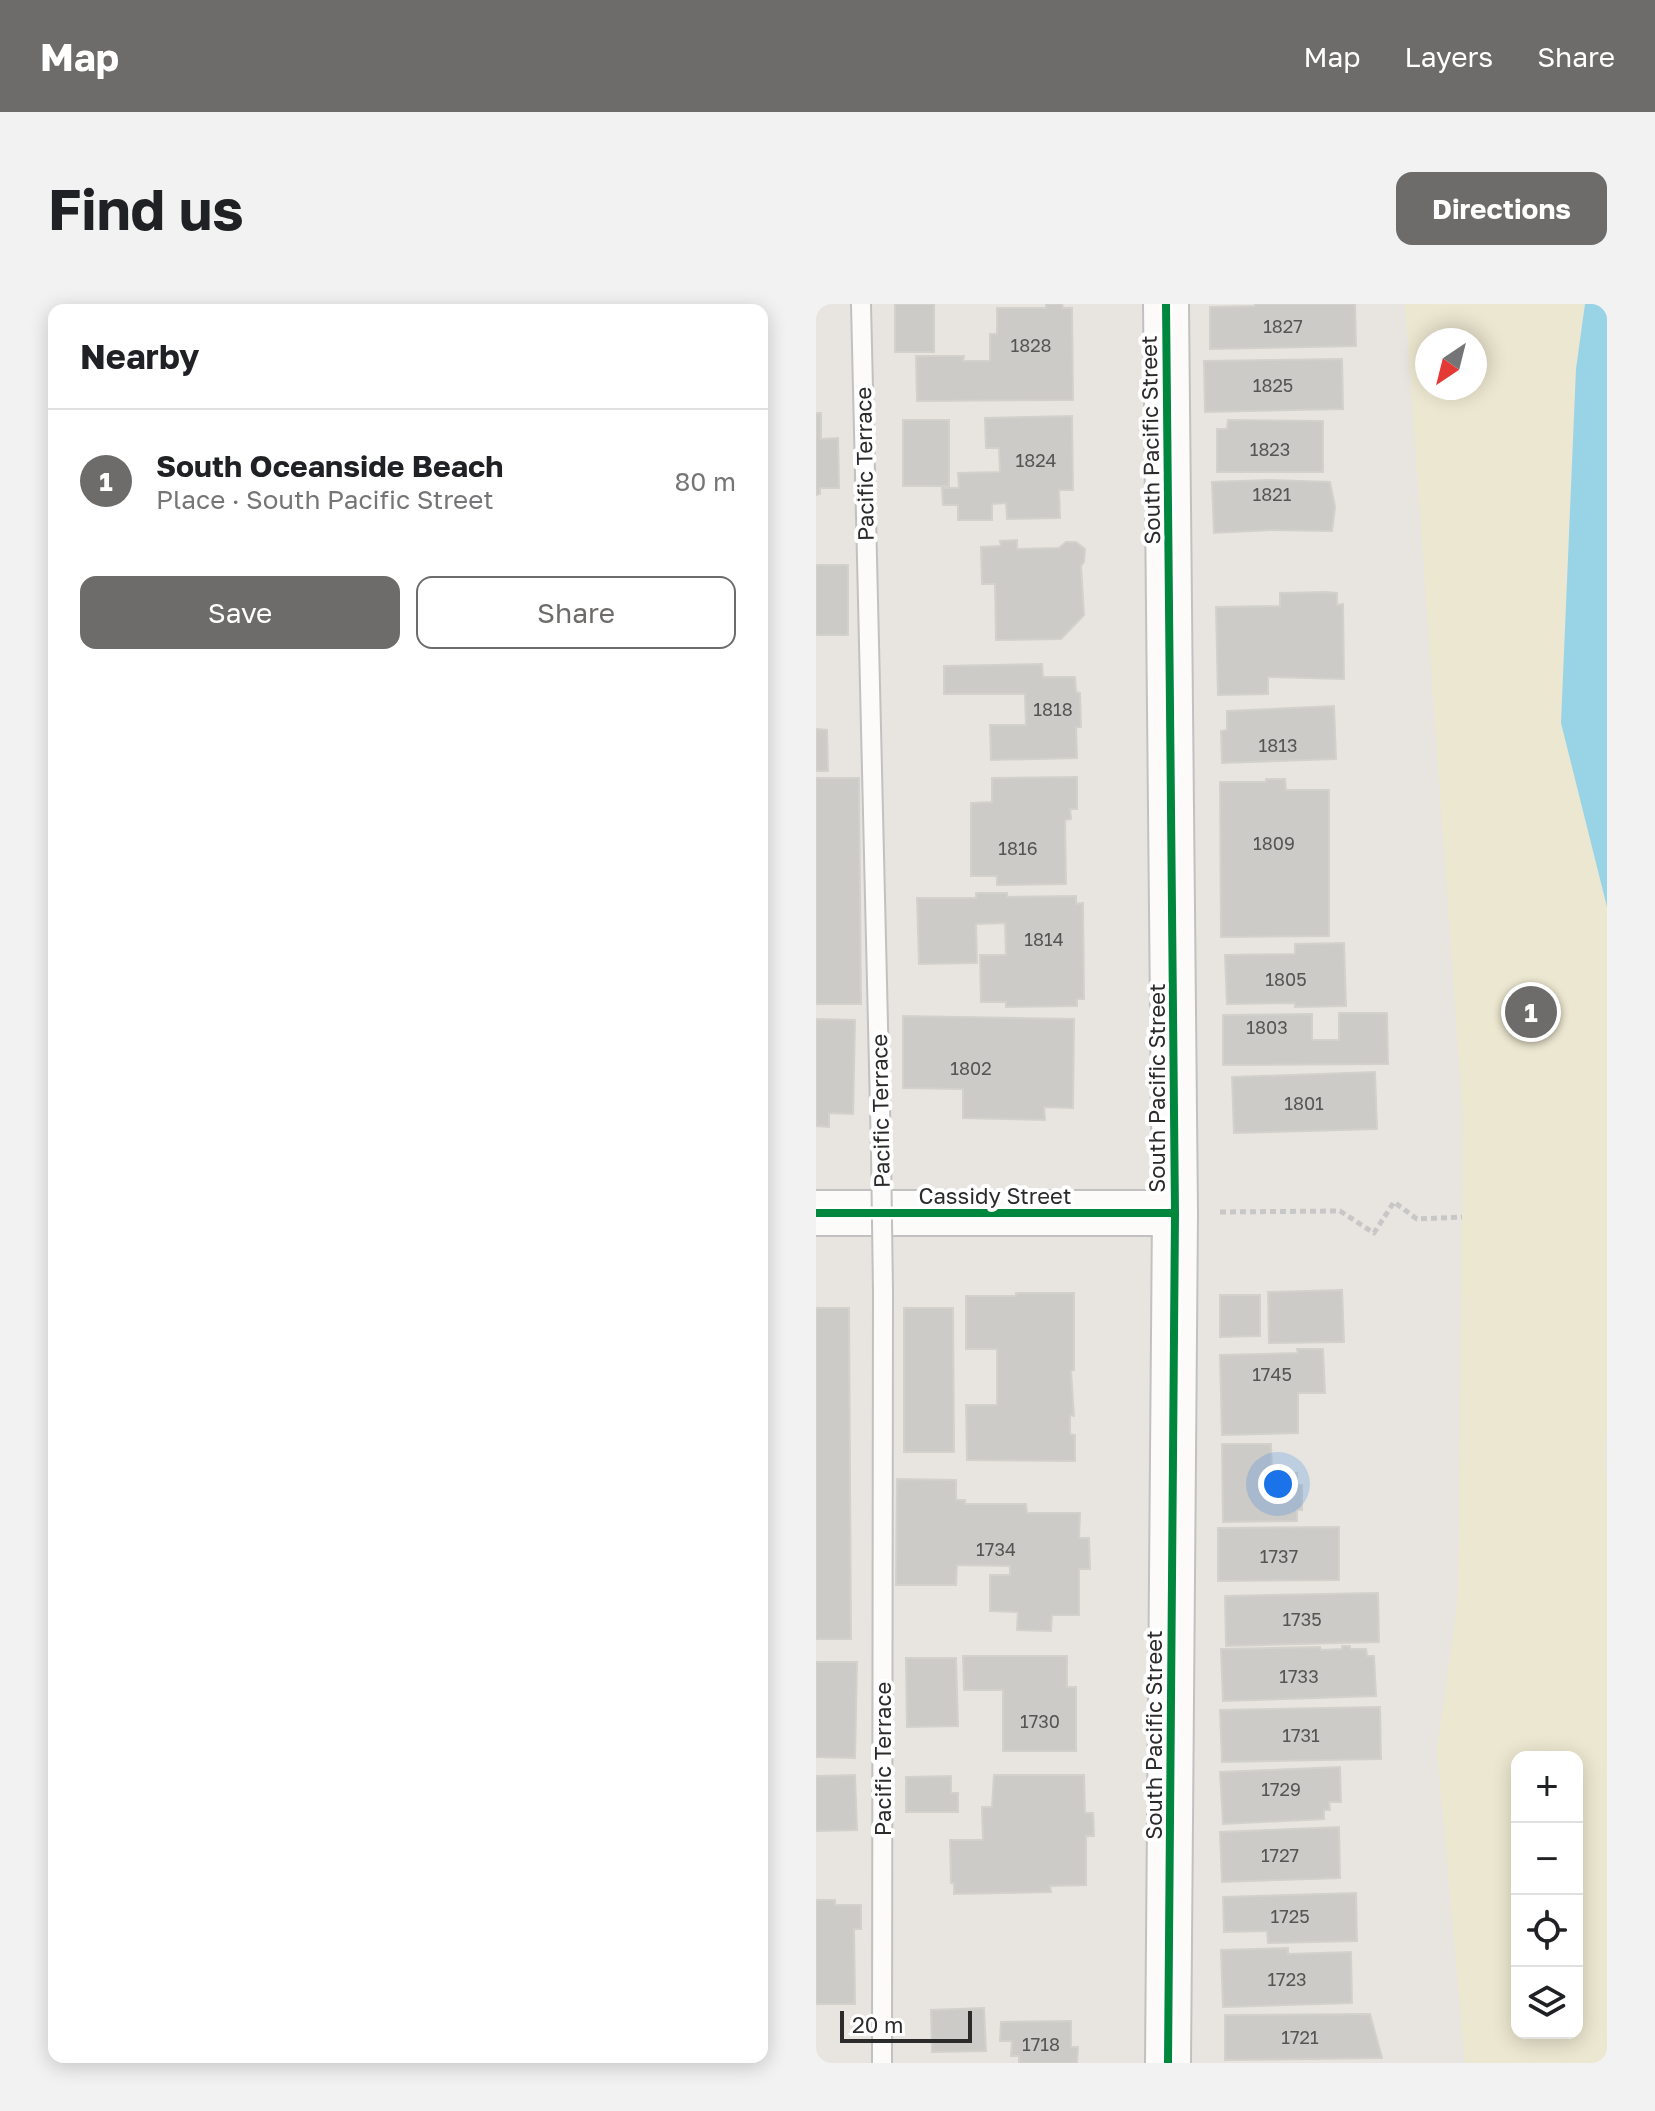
<!DOCTYPE html>
<html lang="en">
<head>
<meta charset="utf-8">
<style>
  body { margin:0; font-family:"Golos Text",sans-serif; background:#f2f2f2; color:#202124 }
  .controls { position:absolute; right:24px; bottom:24px; display:grid; overflow:hidden; border-radius:16px; box-shadow:0 4px 20px #0003 }
  .controls button { width:72px; height:72px; display:grid; place-items:center; padding:0; border:0; border-bottom:2px solid #e0e0e0; background:#fff; color:#202124; font:40px sans-serif }
  .compass { position:absolute; left:599px; top:24px; width:72px; height:72px; border-radius:50%; background:#fff; box-shadow:0 4px 20px #0003; rotate:215deg }
  .scale { position:absolute; left:24px; bottom:20px; width:132px; box-sizing:border-box; padding-left:8px; border:4px solid #2b2b2b; border-top:0; font-size:22px; line-height:28px; white-space:nowrap; color:#2b2b2b; -webkit-text-stroke:6px #fff; paint-order:stroke }
  .you { position:absolute; left:462px; top:1180px; width:28px; height:28px; margin:-20px; border:6px solid #fff; border-radius:50%; background:#1a73e8; box-shadow:0 0 0 12px #1a73e833 }
  .badge { display:grid; place-items:center; width:52px; height:52px; border-radius:50%; background:#6d6c6a; color:#fff; font-size:26px; font-weight:700 }
  .pin { position:absolute; translate:-50% -50%; border:4px solid #fff; box-shadow:0 2px 8px #0006 }
  .list { margin:0; padding:0; list-style:none }
  h2 { display:flex; justify-content:space-between; align-items:center; height:104px; margin:0; padding:0 32px; font-size:34px }
  h2 small { font-size:26px; font-weight:400; color:#757577 }
  .list li { display:grid; grid-template-columns:52px 1fr auto; gap:24px; align-items:center; box-sizing:border-box; height:144px; padding:0 32px; border-top:2px solid #e0e0e0 }
  .list b { display:block; font-size:30px; white-space:nowrap }
  .list p { margin:0; font-size:26px; white-space:nowrap; color:#757577 }
  .list em { font-size:26px; font-style:normal; color:#757577 }
  .actions { display:flex; gap:16px; padding:24px 32px }
  .actions a { flex:1; padding:18px 0; border:2px solid #6d6c6a; border-radius:16px; text-align:center; font-size:28px; color:#6d6c6a }
  .actions .main { background:#6d6c6a; color:#fff }
  .icon { flex:none; width:44px; height:44px; fill:none; stroke:currentColor; stroke-width:2; stroke-linecap:round; stroke-linejoin:round }
  .map { position:relative; flex:none; width:791px; height:1759px; overflow:hidden; border-radius:16px }
  header { display:flex; align-items:center; gap:48px; box-sizing:border-box; height:112px; padding:0 40px; background:#6d6c6a; color:#fff }
  header strong { font-size:38px }
  nav { display:flex; gap:44px; margin-inline-start:auto; font-size:28px }
  .intro { display:flex; align-items:center; justify-content:space-between; box-sizing:border-box; height:192px; padding:0 48px }
  h1 { margin:0; font-size:56px }
  .button { padding:20px 36px; border-radius:16px; background:#6d6c6a; color:#fff; font-size:28px; font-weight:700 }
  main { display:flex; gap:48px; padding:0 48px }
  aside { flex:1; background:#fff; border-radius:16px; box-shadow:0 4px 20px #0003 }
  .map>svg:first-child { display:block }
  .sand { fill:#ece7d0; fill-rule:evenodd }
  .water { fill:#98d3e6 }
  .building { fill:#cdcbc7; stroke:#d3d1cc; stroke-width:2 }
  .lines { fill:none; stroke-linecap:round; stroke-linejoin:round }
  .service-casing { stroke:#c2c1c1; stroke-width:22 }
  .tertiary-casing { stroke:#c2c1c1; stroke-width:48 }
  .secondary-casing { stroke:#c2c1c1; stroke-width:48 }
  .path { stroke:#c8c7c7; stroke-width:5; stroke-dasharray:6 4; stroke-linecap:butt }
  .service { stroke:#fcfbfa; stroke-width:18 }
  .tertiary { stroke:#fcfbfa; stroke-width:44 }
  .secondary { stroke:#fcfbfa; stroke-width:44 }
  .service-bridge-casing { stroke:#c2c1c1; stroke-width:22; stroke-linecap:butt }
  .service-bridge { stroke:#fcfbfa; stroke-width:18 }
  .cycleway-casing { stroke:#fff; stroke-width:13 }
  .cycleway { stroke:#00873e; stroke-width:8 }
  .labels { text-anchor:middle; dominant-baseline:central; stroke-width:8; stroke-linejoin:round; paint-order:stroke }
  .number-label { font-size:18px; fill:#555554 }
  .street-label { font-size:22px; fill:#2b2b2b; stroke:#fff }
</style>
</head>
<body>
<header>
<strong>Map</strong>
<nav><a>Map</a><a>Layers</a><a>Share</a></nav>
</header>
<div class="intro"><h1>Find us</h1><a class="button">Directions</a></div>
<main>
<aside>
<h2>Nearby<small></small></h2>
<ul class="list">
<li><span class="badge">1</span><div><b>South Oceanside Beach</b><p>Place · South Pacific Street</p></div><em>80 m</em></li>
</ul>
<div class="actions"><a class="main">Save</a><a>Share</a></div>
</aside>
<div class="map">
<svg width="791" height="1759" viewBox="0 0 791 1759">
  <rect width="100%" height="100%" fill="#e8e5e0"/>
  <path class="sand" d="M 589,0 L 769,0 L 760,65 L 745,419 L 791,603 L 791,1121 L 789,1153 L 791,1182 L 791,1759 L 649,1759 L 621,1446 L 642,1295 L 647,813 ZM 611,36 L 659,36 L 659,84 L 611,84 ZM 701,1453 L 761,1453 L 761,1729 L 701,1729 Z"/>
  <path class="water" d="M 769,0 L 791,0 L 791,603 L 745,419 L 760,65 Z"/>
  <path class="building" d="M 79,0 L 118,0 L 118,48 L 79,48 Z
    M 230,0 L 246,0 L 247,4 L 256,4 L 257,96 L 101,97 L 100,52 L 148,52 L 147,57 L 174,57 L 174,30 L 181,30 L 181,4 L 230,4 Z
    M 439,0 L 539,0 L 540,42 L 394,45 L 394,3 L 439,2 Z
    M 526,55 L 527,105 L 389,108 L 388,57 Z
    M 0,109 L 5,109 L 5,135 L 22,134 L 23,184 L 4,184 L 4,190 L 0,191 Z
    M 256,112 L 257,186 L 243,186 L 244,214 L 191,215 L 190,199 L 176,200 L 176,216 L 142,216 L 142,201 L 127,201 L 126,184 L 143,184 L 142,169 L 184,168 L 183,144 L 170,144 L 169,114 Z
    M 87,116 L 133,116 L 133,182 L 87,182 Z
    M 412,116 L 507,117 L 507,168 L 401,168 L 401,125 L 411,125 Z
    M 454,176 L 514,178 L 519,203 L 516,227 L 455,226 L 398,229 L 396,178 Z
    M 201,236 L 201,245 L 243,244 L 250,238 L 260,238 L 269,245 L 268,258 L 265,262 L 268,311 L 245,335 L 180,336 L 179,280 L 166,280 L 165,243 L 185,242 L 184,237 Z
    M 0,261 L 32,261 L 32,331 L 0,331 Z
    M 510,288 L 521,289 L 521,301 L 527,300 L 528,375 L 452,373 L 452,390 L 402,391 L 400,303 L 464,302 L 464,289 Z
    M 226,360 L 227,373 L 259,373 L 260,388 L 264,389 L 265,423 L 260,423 L 261,454 L 175,456 L 174,421 L 210,421 L 209,390 L 128,390 L 128,362 Z
    M 518,402 L 520,455 L 406,459 L 405,427 L 411,426 L 411,407 Z
    M 0,425 L 11,426 L 12,467 L 0,467 Z
    M 261,473 L 261,505 L 254,505 L 255,515 L 249,516 L 250,580 L 181,581 L 181,572 L 155,572 L 155,499 L 176,498 L 176,474 Z
    M 0,474 L 43,474 L 45,700 L 0,700 Z
    M 450,475 L 469,475 L 470,486 L 513,486 L 513,632 L 405,633 L 404,478 L 450,478 Z
    M 160,589 L 191,589 L 191,593 L 260,592 L 260,600 L 267,599 L 268,695 L 261,695 L 261,702 L 190,703 L 190,698 L 165,698 L 164,651 L 190,651 L 189,619 L 160,620 L 161,659 L 103,660 L 101,594 L 160,594 Z
    M 528,639 L 530,702 L 479,703 L 479,699 L 411,700 L 409,651 L 479,650 L 479,640 Z
    M 523,709 L 571,709 L 572,760 L 407,761 L 407,711 L 496,710 L 496,736 L 523,736 Z
    M 87,712 L 258,715 L 257,804 L 228,803 L 229,816 L 147,814 L 147,785 L 87,784 Z
    M 0,715 L 39,716 L 37,810 L 13,809 L 13,823 L 0,822 Z
    M 559,768 L 561,825 L 418,829 L 416,773 Z
    M 526,986 L 528,1038 L 453,1039 L 452,988 Z
    M 200,989 L 258,989 L 258,1066 L 255,1067 L 258,1112 L 254,1111 L 254,1130 L 259,1131 L 259,1157 L 151,1156 L 150,1101 L 181,1101 L 181,1045 L 150,1045 L 150,992 L 200,992 Z
    M 404,991 L 444,991 L 444,1032 L 404,1033 Z
    M 0,1004 L 33,1004 L 35,1335 L 0,1335 Z
    M 88,1004 L 137,1004 L 138,1148 L 88,1148 Z
    M 481,1045 L 507,1045 L 509,1089 L 482,1089 L 482,1129 L 406,1131 L 404,1051 L 482,1049 Z
    M 406,1140 L 455,1140 L 456,1169 L 481,1169 L 481,1181 L 486,1181 L 486,1206 L 481,1206 L 481,1217 L 407,1218 Z
    M 81,1175 L 140,1176 L 140,1196 L 149,1196 L 149,1200 L 210,1200 L 211,1209 L 264,1209 L 263,1234 L 273,1234 L 274,1265 L 263,1265 L 263,1311 L 236,1311 L 235,1327 L 201,1326 L 202,1308 L 174,1307 L 174,1271 L 194,1271 L 194,1262 L 141,1261 L 140,1281 L 80,1281 Z
    M 523,1223 L 523,1276 L 402,1277 L 402,1224 Z
    M 562,1289 L 563,1338 L 410,1342 L 409,1292 Z
    M 526,1342 L 534,1342 L 534,1345 L 550,1345 L 551,1352 L 558,1352 L 560,1392 L 407,1397 L 405,1345 L 504,1343 L 505,1346 L 526,1345 Z
    M 147,1352 L 251,1352 L 251,1383 L 260,1383 L 260,1447 L 187,1447 L 187,1386 L 148,1386 Z
    M 90,1354 L 140,1354 L 142,1422 L 91,1423 Z
    M 0,1358 L 41,1358 L 39,1454 L 0,1453 Z
    M 564,1403 L 565,1455 L 406,1458 L 404,1406 Z
    M 524,1463 L 525,1498 L 513,1498 L 514,1506 L 508,1506 L 508,1515 L 407,1520 L 404,1468 Z
    M 39,1471 L 41,1526 L 0,1527 L 0,1472 Z
    M 178,1471 L 268,1471 L 269,1509 L 277,1509 L 278,1532 L 270,1532 L 270,1581 L 234,1582 L 235,1588 L 138,1590 L 138,1579 L 135,1579 L 134,1536 L 167,1536 L 166,1503 L 176,1503 Z
    M 135,1472 L 135,1489 L 142,1489 L 142,1508 L 90,1508 L 90,1473 Z
    M 523,1523 L 524,1574 L 406,1578 L 404,1528 Z
    M 540,1589 L 541,1637 L 452,1639 L 451,1627 L 408,1628 L 407,1593 Z
    M 0,1596 L 19,1596 L 19,1601 L 45,1601 L 45,1625 L 38,1625 L 39,1700 L 0,1700 Z
    M 472,1644 L 472,1650 L 535,1648 L 536,1699 L 407,1703 L 405,1646 Z
    M 168,1704 L 170,1747 L 116,1748 L 115,1706 Z
    M 554,1710 L 566,1754 L 409,1756 L 409,1711 Z
    M 255,1717 L 255,1743 L 262,1743 L 261,1759 L 203,1759 L 203,1752 L 195,1752 L 196,1737 L 184,1737 L 185,1718 Z"/>
  <g class="lines">
    <defs>
      <path id="service" d="M 45,0 L 65,848
        M 66,1759 L 67,987"/>
      <path id="tertiary" d="M 350,0 L 359,909"/>
      <path id="secondary" d="M 0,909 L 359,909 L 352,1759"/>
    </defs>
    <use href="#service" class="service-casing"/>
    <use href="#tertiary" class="tertiary-casing"/>
    <use href="#secondary" class="secondary-casing"/>
    <path class="path" d="M 404,908 L 524,907 L 558,929 L 578,898 L 601,915 L 646,913"/>
    <use href="#service" class="service"/>
    <use href="#tertiary" class="tertiary"/>
    <use href="#secondary" class="secondary"/>
    <defs>
      <path id="service-bridge" d="M 65,848 L 67,987"/>
    </defs>
    <use href="#service-bridge" class="service-bridge-casing"/>
    <use href="#service-bridge" class="service-bridge"/>
    <defs>
      <path id="cycleway" d="M 350,0 L 359,909 L 352,1759
        M 0,909 L 359,909"/>
    </defs>
    <use href="#cycleway" class="cycleway-casing"/>
    <use href="#cycleway" class="cycleway"/>
  </g>
  <g class="labels">
    <g class="number-label">
      <text x="467" y="22">1827</text>
      <text x="215" y="41">1828</text>
      <text x="457" y="81">1825</text>
      <text x="454" y="145">1823</text>
      <text x="220" y="156">1824</text>
      <text x="456" y="190">1821</text>
      <text x="237" y="405">1818</text>
      <text x="462" y="441">1813</text>
      <text x="458" y="539">1809</text>
      <text x="202" y="544">1816</text>
      <text x="228" y="635">1814</text>
      <text x="470" y="675">1805</text>
      <text x="451" y="723">1803</text>
      <text x="155" y="764">1802</text>
      <text x="488" y="799">1801</text>
      <text x="456" y="1070">1745</text>
      <text x="180" y="1245">1734</text>
      <text x="463" y="1252">1737</text>
      <text x="486" y="1315">1735</text>
      <text x="483" y="1372">1733</text>
      <text x="224" y="1417">1730</text>
      <text x="485" y="1431">1731</text>
      <text x="465" y="1485">1729</text>
      <text x="464" y="1551">1727</text>
      <text x="474" y="1612">1725</text>
      <text x="471" y="1675">1723</text>
      <text x="484" y="1733">1721</text>
      <text x="225" y="1740">1718</text>
    </g>
    <g class="street-label">
      <text transform="translate(334 136) rotate(-91)">South Pacific Street</text>
      <text transform="translate(48 160) rotate(-91)">Pacific Terrace</text>
      <text transform="translate(340 784) rotate(-90)">South Pacific Street</text>
      <text transform="translate(64 807) rotate(-91)">Pacific Terrace</text>
      <text x="179" y="891">Cassidy Street</text>
      <text transform="translate(337 1431) rotate(-90)">South Pacific Street</text>
      <text transform="translate(66 1455) rotate(-90)">Pacific Terrace</text>
    </g>
  </g>
</svg>
<div class="controls">
<button>+</button>
<button>−</button>
<button><svg class="icon" aria-label="locate" viewBox="0 0 24 24"><circle cx="12" cy="12" r="6"/><path d="M12 2v4M12 18v4M2 12h4M18 12h4"/></svg></button>
<button><svg class="icon" aria-label="layers" viewBox="0 0 24 24"><path d="M12 4l9 5-9 5-9-5zM3 14l9 5 9-5"/></svg></button>
</div>
<svg class="compass" viewBox="-18 -18 36 36"><path d="M0-13l5 13h-10z" fill="#e53935"/><path d="M0 13l5-13h-10z" fill="#757577"/></svg>
<div class="scale">20 m</div>
<div class="you"></div>
<div class="pin badge" style="left:715px;top:708px">1</div>
</div>
</main>
</body>
</html>
